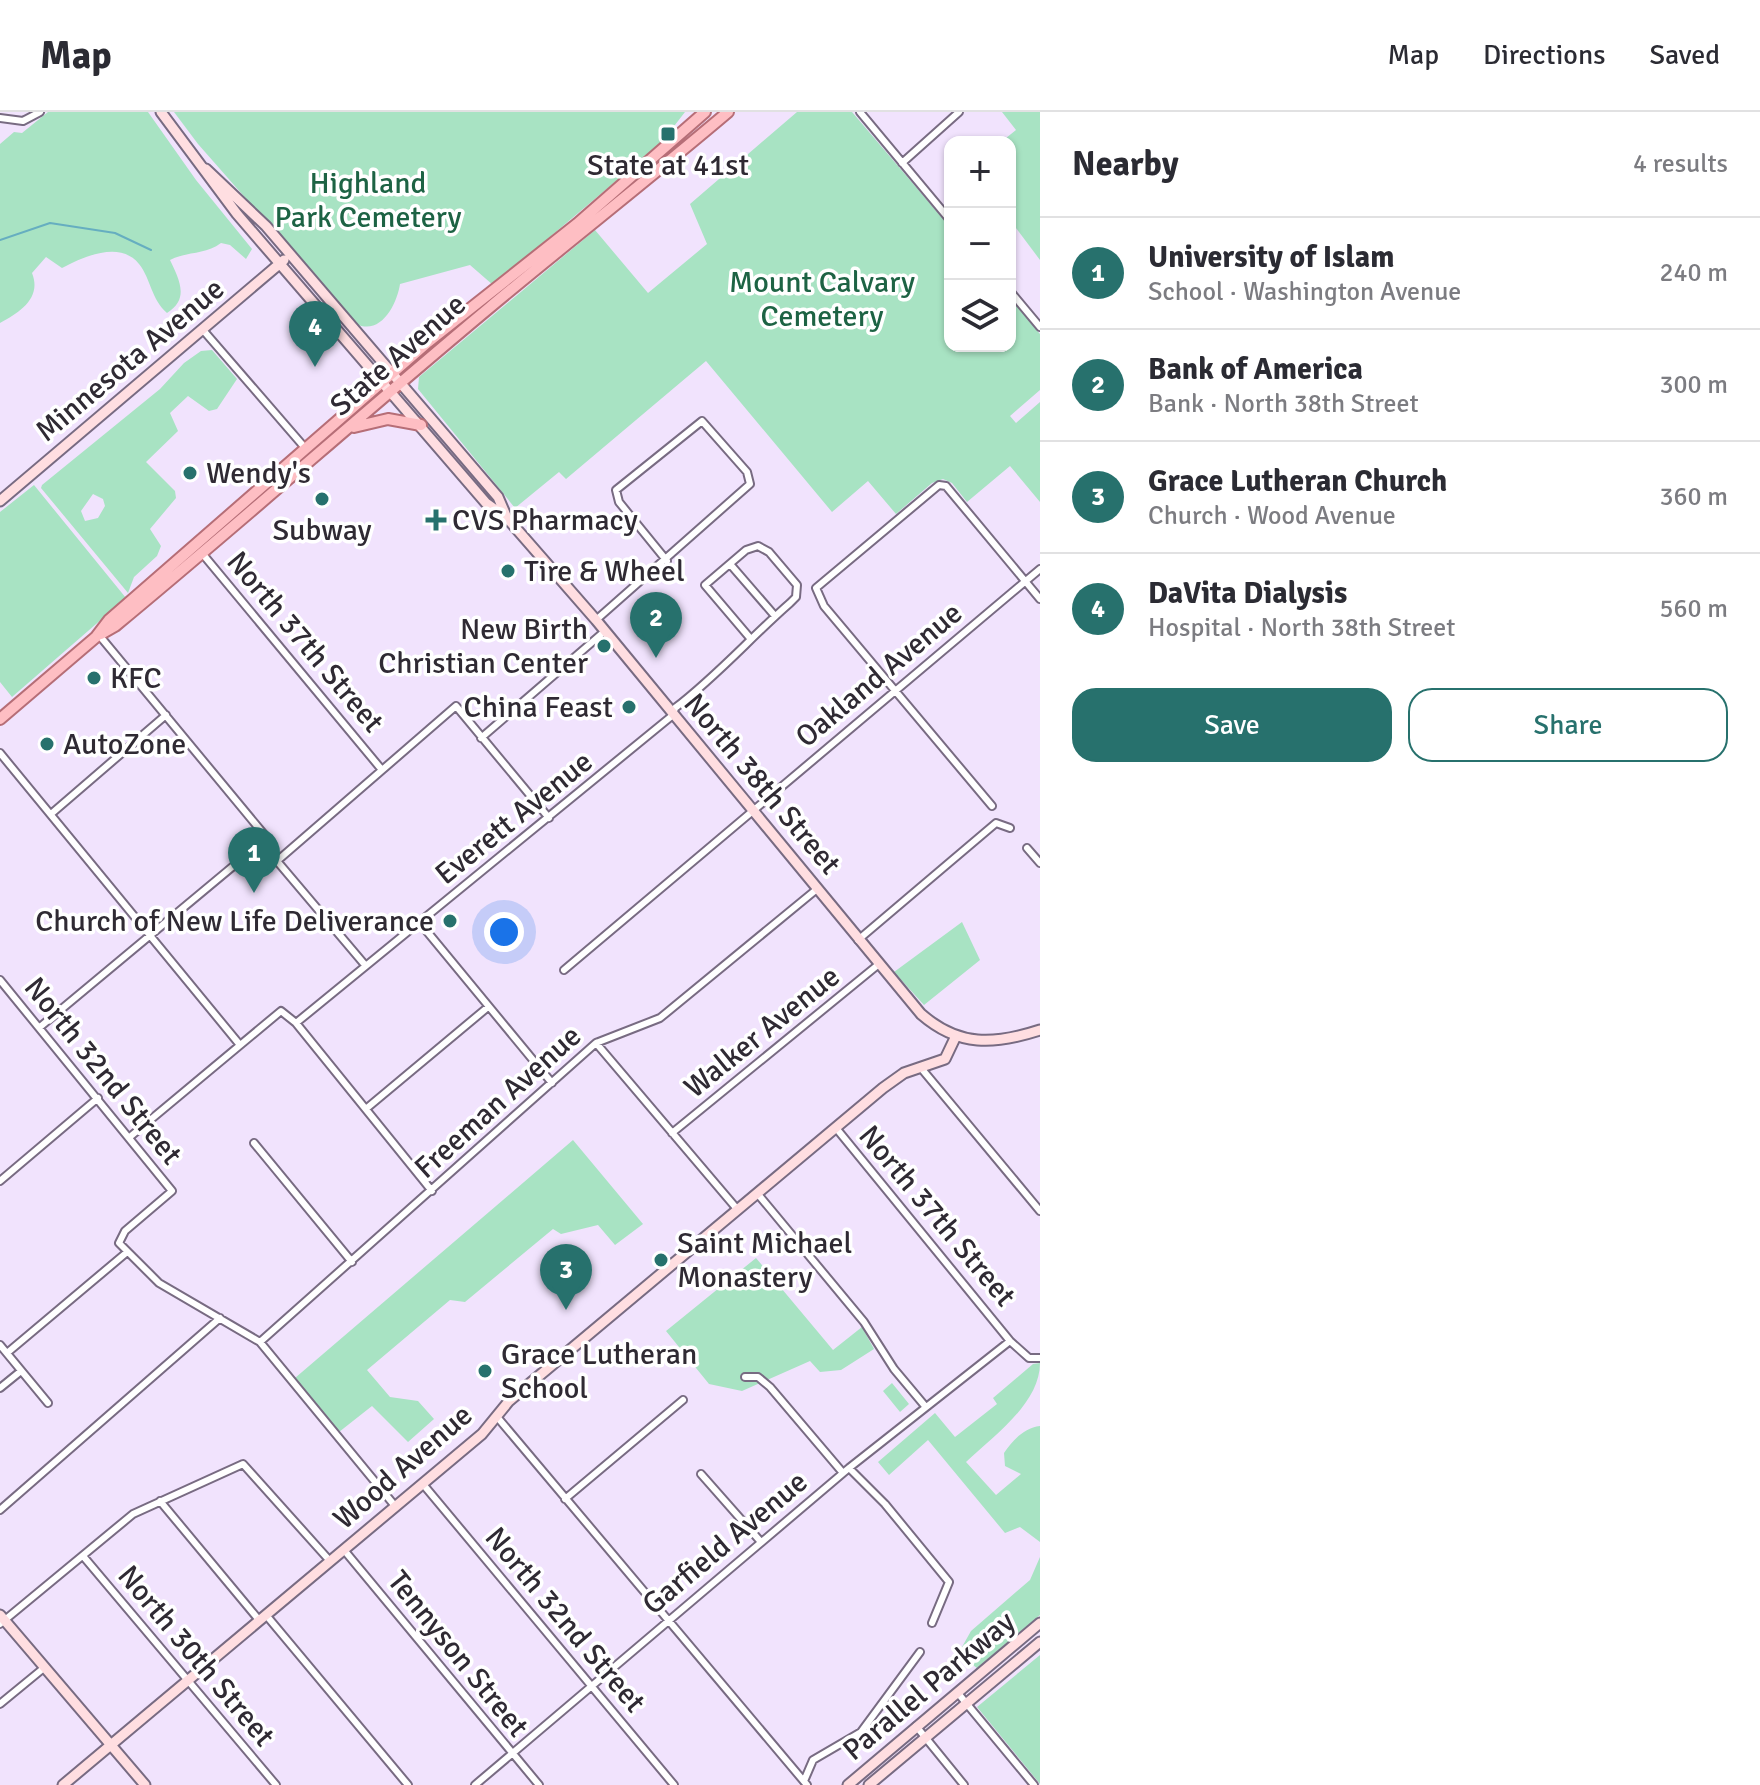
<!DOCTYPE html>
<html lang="en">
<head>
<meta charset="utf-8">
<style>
  body { margin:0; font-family:Signika,sans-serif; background:#f7f7f7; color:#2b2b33 }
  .controls { position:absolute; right:24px; top:24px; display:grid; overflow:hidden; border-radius:16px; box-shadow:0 2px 6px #0004 }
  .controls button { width:72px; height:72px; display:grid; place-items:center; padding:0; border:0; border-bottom:2px solid #e1e1e2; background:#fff; color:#2b2b33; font:40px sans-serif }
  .you { position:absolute; left:504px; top:820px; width:28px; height:28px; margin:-20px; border:6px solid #fff; border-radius:50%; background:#1a73e8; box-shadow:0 0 0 12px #1a73e833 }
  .badge { display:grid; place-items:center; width:52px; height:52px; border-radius:50%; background:#27716d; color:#fff; font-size:26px; font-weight:700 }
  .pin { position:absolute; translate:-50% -66px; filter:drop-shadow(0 2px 4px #0008) }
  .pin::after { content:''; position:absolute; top:42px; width:28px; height:24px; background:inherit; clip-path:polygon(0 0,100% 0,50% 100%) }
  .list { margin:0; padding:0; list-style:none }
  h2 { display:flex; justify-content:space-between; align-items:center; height:104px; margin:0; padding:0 32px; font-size:34px }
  h2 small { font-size:26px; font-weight:400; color:#7c7c81 }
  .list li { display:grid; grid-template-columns:52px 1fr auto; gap:24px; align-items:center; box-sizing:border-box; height:112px; padding:0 32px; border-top:2px solid #e1e1e2 }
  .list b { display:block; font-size:30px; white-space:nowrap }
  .list p { margin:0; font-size:26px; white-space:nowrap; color:#7c7c81 }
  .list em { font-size:26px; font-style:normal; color:#7c7c81 }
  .actions { display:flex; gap:16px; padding:24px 32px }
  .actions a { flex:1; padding:18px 0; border:2px solid #27716d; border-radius:24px; text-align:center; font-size:28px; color:#27716d }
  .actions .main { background:#27716d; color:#fff }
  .icon { flex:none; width:44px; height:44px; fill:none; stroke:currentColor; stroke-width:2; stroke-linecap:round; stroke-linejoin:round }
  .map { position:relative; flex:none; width:1040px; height:1673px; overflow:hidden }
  header { display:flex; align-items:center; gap:48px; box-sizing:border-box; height:112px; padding:0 40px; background:#fff; border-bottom:2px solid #e1e1e2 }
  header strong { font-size:38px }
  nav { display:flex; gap:44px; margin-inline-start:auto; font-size:28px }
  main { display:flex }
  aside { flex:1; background:#fff }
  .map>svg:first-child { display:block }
  .green { fill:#a8e3c3; fill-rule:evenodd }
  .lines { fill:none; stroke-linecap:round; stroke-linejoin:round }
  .stream { stroke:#66aec0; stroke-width:2 }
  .street-casing { stroke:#786b82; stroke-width:10 }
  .secondary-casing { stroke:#786b82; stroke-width:13 }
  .primary-casing { stroke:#b66e77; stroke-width:14 }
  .street { stroke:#fff; stroke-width:6 }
  .secondary { stroke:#ffdee1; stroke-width:9 }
  .primary { stroke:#febec3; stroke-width:10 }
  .poi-dot { fill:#27716d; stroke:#fff; stroke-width:3 }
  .labels { text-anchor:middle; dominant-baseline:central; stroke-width:7; stroke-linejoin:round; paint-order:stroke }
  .poi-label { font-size:30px; fill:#2f2a33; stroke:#fff; text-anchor:start }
  .park-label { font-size:30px; fill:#1d6344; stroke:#fff }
  .street-label { font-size:30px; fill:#2f2a33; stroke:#fff }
</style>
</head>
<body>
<header>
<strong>Map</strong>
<nav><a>Map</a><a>Directions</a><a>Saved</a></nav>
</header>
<main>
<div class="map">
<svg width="1040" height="1673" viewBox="0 0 1040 1673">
  <rect width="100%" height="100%" fill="#f1e3fd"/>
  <path class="green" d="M 48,0 L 148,0 L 196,68 L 252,137 L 246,147 L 230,133 L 221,131 C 205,143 188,139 170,148 C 179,167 190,187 167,201 C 151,187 151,167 139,152 C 120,128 83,145 62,156 L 46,145 L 32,161 C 42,186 20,200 0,211 L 0,32 L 14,20 L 22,21 Z
    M 174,0 L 685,0 L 661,31 L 493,173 L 470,153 L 400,172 C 397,192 381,224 356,212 L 198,32 Z
    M 797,0 L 852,0 L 950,115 L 950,234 L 1010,234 L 1010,186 L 1040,222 L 1040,278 L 1010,304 L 1016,311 L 1040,290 L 1040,390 L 1010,354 L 967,390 L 952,371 L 943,367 L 932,371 L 896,402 L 868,369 L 832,400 L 706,249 L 566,367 L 559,360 L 515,396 L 418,277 L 419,265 L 595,118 L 648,181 L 707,132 L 690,92 Z
    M 1002,0 L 1040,0 L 1040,148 L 1010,108 L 1010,30 L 1001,30 L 1016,18 Z
    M 212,238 L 237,267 L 217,297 L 209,299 L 188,284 L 170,301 L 178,319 L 146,350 L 175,379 L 176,386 L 150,417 L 161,434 L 157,444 L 134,465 L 128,481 L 41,376 L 42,373 L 160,277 L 184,251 L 201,239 ZM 93,382 L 103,387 L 105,394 L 98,406 L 85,409 L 81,399 Z
    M 34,373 L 126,486 L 12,585 L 0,570 L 0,400 Z
    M 962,810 L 980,848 L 924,893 L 894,860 Z
    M 573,1028 L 643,1112 L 615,1133 L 598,1113 L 561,1122 L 553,1117 L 465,1190 L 450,1188 L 367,1258 L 390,1285 L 418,1289 L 434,1307 L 408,1330 L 372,1294 L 339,1320 L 295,1266 Z
    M 756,1146 L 833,1238 L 862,1215 L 874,1237 L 841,1258 L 820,1260 L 810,1249 L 742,1279 L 709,1272 L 666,1219 Z
    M 1040,1251 C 1040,1291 994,1324 966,1350 L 996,1383 L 1021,1362 L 1005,1354 L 1004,1341 C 1013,1328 1024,1316 1040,1314 L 1040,1430 L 1020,1415 L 1005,1421 L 928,1328 L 889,1363 L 878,1350 L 935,1301 L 955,1325 L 997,1292 L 993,1286 L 1033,1252 Z
    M 892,1271 L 909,1292 L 900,1300 L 883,1279 Z
    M 1040,1445 L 1040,1503 L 977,1556 L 958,1542 L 971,1519 L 1030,1468 Z
    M 1040,1543 L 1040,1672 L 977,1595 Z"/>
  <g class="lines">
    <path class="stream" d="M 0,128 L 50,111 L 115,121 L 151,138"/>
    <defs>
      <path id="street" d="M 860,0 L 950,108
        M 0,6 L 23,9 L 40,0
        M 902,51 L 959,0
        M 1010,179 L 1040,215
        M 203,218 L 306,337
        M 201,440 L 382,658
        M 730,452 L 775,504
        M 596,508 L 750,372 L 747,360 L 702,309 L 616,378 L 619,390 L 667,449
        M 99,523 L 267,726 L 277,749 L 365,853
        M 481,626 L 605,519
        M 0,641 L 240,933
        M 992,694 L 824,494 L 816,476 L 939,373 L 946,374 L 1040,487
        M 51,702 L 166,603
        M 1027,736 L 1040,751
        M 277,749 L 456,594 L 549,706
        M 420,811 L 552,971
        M 858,828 L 996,711 L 1010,716
        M 564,858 L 1040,457
        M 0,868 L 172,1079 L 125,1119 L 119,1131 L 159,1171 L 260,1230 L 395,1394
        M 296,911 L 673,603 L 675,596 C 717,564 750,526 790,491 L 796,485 L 797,473 L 769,440 L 758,434 L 746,438 L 705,473 L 750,526
        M 40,915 L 267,726
        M 596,931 L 737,1097
        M 921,956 L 1040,1099
        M 367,996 L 488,895
        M 836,1016 L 1010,1229 L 1029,1246 L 1040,1246
        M 672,1021 L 879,852
        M 131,1024 L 281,899 L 296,911 L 432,1079
        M 254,1031 L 352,1150
        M 0,1069 L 98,986
        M 757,1081 L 864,1210 L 894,1257 L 925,1294
        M 260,1230 L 596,931 L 660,906 L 817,777
        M 0,1233 L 48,1291
        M 7,1241 L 126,1141
        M 745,1265 L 758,1265 L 770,1275 L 843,1361
        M 0,1276 L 21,1259
        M 498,1306 L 807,1673
        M 849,1356 L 885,1392 L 949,1470 L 932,1511
        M 701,1362 L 761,1430
        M 422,1371 L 674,1673
        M 565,1387 L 683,1288
        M 160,1389 L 259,1508
        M 0,1398 L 220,1206
        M 344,1438 L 539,1673
        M 83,1444 L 276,1673
        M 266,1503 L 408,1673
        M 0,1512 L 133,1402 L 243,1352 L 330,1449
        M 957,1580 L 1034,1673
        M 0,1592 L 45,1555
        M 916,1614 L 964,1673
        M 804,1669 L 813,1648 L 861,1620 L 920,1540
        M 475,1673 L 849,1356 L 1010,1229"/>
      <path id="secondary" d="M 161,0 L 237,102 L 486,391 L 507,406 L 596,508 L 921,902 C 959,935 994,933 1040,918
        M 206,57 L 266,114 L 498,385 L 507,406
        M 0,389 L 284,148
        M 0,1503 L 145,1673
        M 63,1673 L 482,1322 L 509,1289 L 883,976 L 904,961 L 945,947 L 955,926
        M 848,1673 L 1040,1511
        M 869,1673 L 1040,1530"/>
      <path id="primary" d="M 354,315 L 388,307 L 421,313
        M 101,522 L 115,514 C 241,410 363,301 489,196 C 568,130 649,67 728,0
        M 0,607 L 96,525 L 109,508 L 428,230 L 577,112 L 705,0"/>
    </defs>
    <use href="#street" class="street-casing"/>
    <use href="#secondary" class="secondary-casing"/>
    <use href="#primary" class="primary-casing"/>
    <use href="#street" class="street"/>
    <use href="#secondary" class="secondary"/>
    <use href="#primary" class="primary"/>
  </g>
  <g class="poi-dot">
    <rect x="660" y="14" width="16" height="16" rx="4"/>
    <circle cx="190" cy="361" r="8"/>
    <circle cx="322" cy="387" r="8"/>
    <path d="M432 396h8v8h8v8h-8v8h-8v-8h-8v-8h8z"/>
    <circle cx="508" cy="459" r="8"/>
    <circle cx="604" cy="534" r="8"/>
    <circle cx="94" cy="566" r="8"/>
    <circle cx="629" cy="595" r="8"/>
    <circle cx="47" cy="632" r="8"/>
    <circle cx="450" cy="809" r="8"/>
    <circle cx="661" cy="1148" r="8"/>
    <circle cx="485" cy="1259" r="8"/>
  </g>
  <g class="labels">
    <g class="poi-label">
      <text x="668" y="53" text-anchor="middle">State at 41st</text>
      <text x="206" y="361">Wendy's</text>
      <text x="452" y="408">CVS Pharmacy</text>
      <text x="322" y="418" text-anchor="middle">Subway</text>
      <text x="524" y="459">Tire &amp; Wheel</text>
      <text x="588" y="517" text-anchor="end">New Birth<tspan x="588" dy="34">Christian Center</tspan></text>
      <text x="110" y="566">KFC</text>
      <text x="613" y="595" text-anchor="end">China Feast</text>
      <text x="63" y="632">AutoZone</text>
      <text x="434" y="809" text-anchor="end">Church of New Life Deliverance</text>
      <text x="677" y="1131">Saint Michael<tspan x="677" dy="34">Monastery</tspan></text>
      <text x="501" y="1242">Grace Lutheran<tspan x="501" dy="34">School</tspan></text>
    </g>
    <g class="park-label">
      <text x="368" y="71">Highland<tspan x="368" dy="34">Park Cemetery</tspan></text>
      <text x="822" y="170">Mount Calvary<tspan x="822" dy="34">Cemetery</tspan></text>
    </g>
    <g class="street-label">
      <text transform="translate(398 243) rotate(-41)">State Avenue</text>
      <text transform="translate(130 248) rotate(-40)">Minnesota Avenue</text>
      <text transform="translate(305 530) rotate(50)">North 37th Street</text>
      <text transform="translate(879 563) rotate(-40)">Oakland Avenue</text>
      <text transform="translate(762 672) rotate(50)">North 38th Street</text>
      <text transform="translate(514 706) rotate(-39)">Everett Avenue</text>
      <text transform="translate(762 920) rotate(-39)">Walker Avenue</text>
      <text transform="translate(103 959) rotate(51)">North 32nd Street</text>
      <text transform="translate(498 990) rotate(-42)">Freeman Avenue</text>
      <text transform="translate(937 1104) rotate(50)">North 37th Street</text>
      <text transform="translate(403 1355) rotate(-41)">Wood Avenue</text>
      <text transform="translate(725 1431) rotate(-40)">Garfield Avenue</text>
      <text transform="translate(565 1508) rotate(50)">North 32nd Street</text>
      <text transform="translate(458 1542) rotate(51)">Tennyson Street</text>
      <text transform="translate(196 1544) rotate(50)">North 30th Street</text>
      <text transform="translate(929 1574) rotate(-40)">Parallel Parkway</text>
    </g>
  </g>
</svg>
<div class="controls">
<button>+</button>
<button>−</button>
<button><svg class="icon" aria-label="layers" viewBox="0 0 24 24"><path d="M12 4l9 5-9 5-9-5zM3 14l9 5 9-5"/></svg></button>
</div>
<div class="you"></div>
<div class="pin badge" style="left:254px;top:781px">1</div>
<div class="pin badge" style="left:656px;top:546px">2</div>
<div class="pin badge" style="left:566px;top:1198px">3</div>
<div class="pin badge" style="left:315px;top:255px">4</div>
</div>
<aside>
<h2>Nearby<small>4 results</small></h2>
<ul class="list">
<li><span class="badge">1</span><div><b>University of Islam</b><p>School · Washington Avenue</p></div><em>240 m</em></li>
<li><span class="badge">2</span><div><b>Bank of America</b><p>Bank · North 38th Street</p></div><em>300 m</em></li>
<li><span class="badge">3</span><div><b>Grace Lutheran Church</b><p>Church · Wood Avenue</p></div><em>360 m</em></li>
<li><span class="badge">4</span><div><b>DaVita Dialysis</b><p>Hospital · North 38th Street</p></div><em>560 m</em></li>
</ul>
<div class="actions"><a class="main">Save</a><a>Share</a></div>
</aside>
</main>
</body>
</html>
